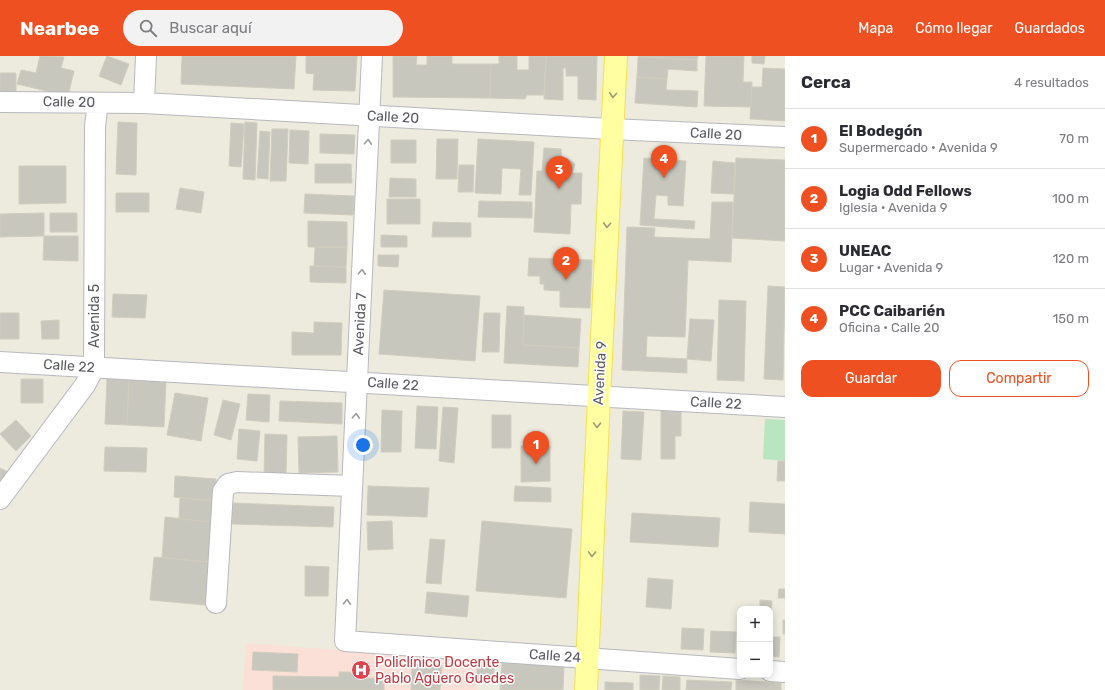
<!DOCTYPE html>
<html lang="es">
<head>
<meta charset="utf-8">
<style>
  body { margin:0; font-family:Rubik,sans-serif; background:#f2f2f3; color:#2b2b33 }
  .controls { position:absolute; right:12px; bottom:12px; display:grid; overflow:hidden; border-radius:8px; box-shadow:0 2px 10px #0003 }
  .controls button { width:36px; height:36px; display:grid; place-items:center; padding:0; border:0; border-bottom:1px solid #e1e1e2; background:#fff; color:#2b2b33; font:20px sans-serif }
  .you { position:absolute; left:363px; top:389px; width:14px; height:14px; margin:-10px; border:3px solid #fff; border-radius:50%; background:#1a73e8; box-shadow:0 0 0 6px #1a73e833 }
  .badge { display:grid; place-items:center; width:26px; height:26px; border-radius:50%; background:#ee5022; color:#fff; font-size:13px; font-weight:700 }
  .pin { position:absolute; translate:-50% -33px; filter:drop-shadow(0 1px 2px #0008) }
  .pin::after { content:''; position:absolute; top:21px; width:14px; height:12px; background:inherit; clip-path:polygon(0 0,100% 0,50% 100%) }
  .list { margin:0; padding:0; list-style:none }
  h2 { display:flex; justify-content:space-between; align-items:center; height:52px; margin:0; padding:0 16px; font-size:17px }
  h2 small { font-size:13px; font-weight:400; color:#7c7c81 }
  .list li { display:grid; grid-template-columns:26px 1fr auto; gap:12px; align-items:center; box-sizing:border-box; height:60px; padding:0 16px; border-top:1px solid #e1e1e2 }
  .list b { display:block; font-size:15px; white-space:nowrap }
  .list p { margin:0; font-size:13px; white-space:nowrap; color:#7c7c81 }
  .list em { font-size:13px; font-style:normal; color:#7c7c81 }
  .actions { display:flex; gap:8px; padding:12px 16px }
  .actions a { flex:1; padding:9px 0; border:1px solid #ee5022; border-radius:12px; text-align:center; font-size:14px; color:#ee5022 }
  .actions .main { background:#ee5022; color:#fff }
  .icon { flex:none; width:22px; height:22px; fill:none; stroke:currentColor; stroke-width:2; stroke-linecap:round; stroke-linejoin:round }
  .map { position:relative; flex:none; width:785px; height:634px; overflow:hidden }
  header { display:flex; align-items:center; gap:24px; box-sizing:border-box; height:56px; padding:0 20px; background:#ee5022; color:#fff }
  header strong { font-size:19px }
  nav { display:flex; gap:22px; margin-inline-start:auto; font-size:14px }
  .search { width:280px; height:36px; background:#f2f2f3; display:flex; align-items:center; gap:10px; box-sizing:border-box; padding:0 14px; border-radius:22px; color:#7c7c81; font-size:15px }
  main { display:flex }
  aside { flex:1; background:#fff }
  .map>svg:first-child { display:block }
  .medical { fill:#fbe0d8 }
  .green { fill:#b9e5c0 }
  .building { fill:#c8c7be; stroke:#d0cdbd }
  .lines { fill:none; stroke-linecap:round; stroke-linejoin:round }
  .minor-casing { stroke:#b7b8be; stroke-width:22 }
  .major-casing { stroke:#f5e04e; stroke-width:24 }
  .minor { stroke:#fff; stroke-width:20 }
  .major { stroke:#fffea0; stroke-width:22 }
  .oneway { stroke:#9b9c7a }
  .oneway2 { stroke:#9b9ca0 }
  .labels { text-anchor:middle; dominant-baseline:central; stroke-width:3; stroke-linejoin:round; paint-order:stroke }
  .street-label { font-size:14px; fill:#585a60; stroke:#fff }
  .health-label { font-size:14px; fill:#be3a42; stroke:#fff; text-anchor:start }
</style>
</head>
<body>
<header>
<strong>Nearbee</strong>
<div class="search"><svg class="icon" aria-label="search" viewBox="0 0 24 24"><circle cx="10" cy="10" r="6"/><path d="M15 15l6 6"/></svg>Buscar aquí</div>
<nav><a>Mapa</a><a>Cómo llegar</a><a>Guardados</a></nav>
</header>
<main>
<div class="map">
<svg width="785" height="634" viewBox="0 0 785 634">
  <rect width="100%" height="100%" fill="#ecebde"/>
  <path class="medical" d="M 246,587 L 477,605 L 477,634 L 243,634 Z"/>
  <path class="green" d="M 765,363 L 785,364 L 785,405 L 763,403 Z"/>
  <path class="building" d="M 40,0 L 64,1 L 61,12 L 74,15 L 68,40 L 17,28 L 21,14 L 36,17 Z
    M 107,0 L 129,8 L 121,29 L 99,20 Z
    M 182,0 L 296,0 L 294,33 L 181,28 Z
    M 306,0 L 357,0 L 355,35 L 313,34 L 314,18 L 306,17 Z
    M 393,0 L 417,0 L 416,9 L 427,9 L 427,0 L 452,0 L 452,8 L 491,8 L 490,42 L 393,41 Z
    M 499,0 L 517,0 L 517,14 L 529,14 L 529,0 L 546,0 L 544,39 L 527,39 L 525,43 L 490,42 L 491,8 L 499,8 Z
    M 546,0 L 597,0 L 596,44 L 578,43 L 578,20 L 566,20 L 566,12 L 563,12 L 563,44 L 544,43 Z
    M 638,0 L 698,0 L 697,4 Z
    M 706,0 L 744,0 L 743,26 L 752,26 L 751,51 L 704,50 Z
    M 752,0 L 765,0 L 764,8 L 752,7 Z
    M 638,1 L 697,4 L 697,15 L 668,13 L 667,23 L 637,21 Z
    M 763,12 L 785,13 L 785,65 L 750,63 L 752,31 L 762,31 Z
    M 0,17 L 16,17 L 16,36 L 0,37 Z
    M 637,21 L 667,23 L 666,34 L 698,35 L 697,51 L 635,47 Z
    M 118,66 L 137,67 L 136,119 L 116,118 Z
    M 245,66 L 257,67 L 255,124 L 243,123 Z
    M 231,67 L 244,68 L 241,111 L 229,110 Z
    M 272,73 L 288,73 L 286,125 L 270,125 Z
    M 290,74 L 309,75 L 308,108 L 289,107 Z
    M 260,75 L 270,76 L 268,123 L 257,122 Z
    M 320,78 L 355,79 L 354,98 L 320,97 Z
    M 437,83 L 458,83 L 457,123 L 436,123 Z
    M 478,83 L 534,86 L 531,139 L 519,139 L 521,113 L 502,112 L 501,138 L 475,137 Z
    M 391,84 L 416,84 L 416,107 L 391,107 Z
    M 544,92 L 561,93 L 562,105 L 567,102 L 575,108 L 572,117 L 582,117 L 581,148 L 571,148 L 570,178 L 534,176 L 537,115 L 542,115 Z
    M 644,102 L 686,105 L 683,150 L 668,149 L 668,140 L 656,139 L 654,163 L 695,165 L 694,173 L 640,169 Z
    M 736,102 L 785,104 L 785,185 L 732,182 Z
    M 713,105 L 735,107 L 734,138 L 711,137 Z
    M 315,108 L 351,108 L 352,127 L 315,127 Z
    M 459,109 L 474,109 L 473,136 L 458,136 Z
    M 19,110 L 66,110 L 66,147 L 19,148 Z
    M 390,122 L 416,123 L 416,141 L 389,141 Z
    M 180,132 L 204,136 L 201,157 L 176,153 Z
    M 116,137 L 149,137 L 149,156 L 116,156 Z
    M 305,138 L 354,140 L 353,159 L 304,157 Z
    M 387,143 L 420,143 L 420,168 L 387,168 Z
    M 479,145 L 532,146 L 532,162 L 478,161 Z
    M 712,146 L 733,146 L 731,206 L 688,204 L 685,281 L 647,280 L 646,301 L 687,303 L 687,317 L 622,314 L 627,171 L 655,172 L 654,181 L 710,183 Z
    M 44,157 L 44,180 L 0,181 L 0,158 Z
    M 50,157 L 77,157 L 77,176 L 50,176 Z
    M 308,165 L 347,166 L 347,191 L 308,191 Z
    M 433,166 L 471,167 L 471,181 L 432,181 Z
    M 381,179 L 407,180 L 407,191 L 381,191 Z
    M 44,180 L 78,180 L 78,205 L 43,204 Z
    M 315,191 L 347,191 L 346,211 L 314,210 Z
    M 378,199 L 399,199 L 398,211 L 378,210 Z
    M 529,202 L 592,204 L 590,252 L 560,251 L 560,235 L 544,234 L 544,228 L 540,228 L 540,220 L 528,220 Z
    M 310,210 L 346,211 L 346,227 L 310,226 Z
    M 768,230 L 785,231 L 783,324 L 764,323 Z
    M 384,234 L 480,240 L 475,305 L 379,298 Z
    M 113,238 L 147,239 L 145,262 L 112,261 Z
    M 719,244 L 746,245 L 744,325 L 717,324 Z
    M 507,250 L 524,251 L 523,289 L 579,292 L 578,311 L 504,307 Z
    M 0,257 L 19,257 L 19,283 L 0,283 Z
    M 484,257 L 500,257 L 499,296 L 482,296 Z
    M 524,259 L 581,263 L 579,292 L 523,289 Z
    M 690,263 L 714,264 L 711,305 L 687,303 Z
    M 59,264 L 59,283 L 42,283 L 41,265 Z
    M 314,266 L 342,267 L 341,299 L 292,299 L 292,276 L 314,277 Z
    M 107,322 L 129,323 L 127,369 L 105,368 Z
    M 21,323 L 43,323 L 43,347 L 21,347 Z
    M 129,323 L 166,325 L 164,371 L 127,369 Z
    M 175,337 L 208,342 L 201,385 L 167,379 Z
    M 248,338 L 270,339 L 269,366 L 246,364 Z
    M 223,344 L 240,348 L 231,384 L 214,379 Z
    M 280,345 L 342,347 L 342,368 L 279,365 Z
    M 417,350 L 438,351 L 436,393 L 415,392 Z
    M 661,350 L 681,350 L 681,380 L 675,380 L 675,403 L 661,403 Z
    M 443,351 L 458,352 L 454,407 L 439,405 Z
    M 382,354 L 402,355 L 401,396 L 381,396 Z
    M 623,355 L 644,356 L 641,404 L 621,403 Z
    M 492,359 L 511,359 L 511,392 L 492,392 Z
    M 16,364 L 31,380 L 16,395 L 0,378 Z
    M 239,373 L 260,375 L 257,405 L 237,403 Z
    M 265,378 L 287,379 L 286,420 L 264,419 Z
    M 337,380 L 338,416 L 299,417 L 298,381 Z
    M 521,390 L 550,390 L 550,425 L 521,426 Z
    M 105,391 L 147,392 L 146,416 L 104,415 Z
    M 778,405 L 785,405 L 785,425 L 777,425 Z
    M 0,412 L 8,416 L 0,428 Z
    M 175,420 L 216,423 L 214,445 L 174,441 Z
    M 368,430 L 429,432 L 427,461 L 367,459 Z
    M 515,430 L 551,432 L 551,446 L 514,445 Z
    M 180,442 L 214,445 L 212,466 L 179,463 Z
    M 750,446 L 785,448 L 785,478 L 749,476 Z
    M 233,447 L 334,451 L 333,471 L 232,468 Z
    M 632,457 L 720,462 L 718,491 L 630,486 Z
    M 165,461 L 212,466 L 209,506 L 162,502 Z
    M 392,465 L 393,493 L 368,494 L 367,466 Z
    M 482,465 L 572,473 L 566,542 L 476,535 Z
    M 430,483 L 445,484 L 441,528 L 426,527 Z
    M 154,501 L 209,506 L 205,549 L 150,544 Z
    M 305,510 L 329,511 L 328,540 L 305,540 Z
    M 648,522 L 673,524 L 671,553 L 646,551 Z
    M 779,533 L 785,533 L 785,542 L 778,542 Z
    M 427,536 L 469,540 L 467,561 L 425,557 Z
    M 760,544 L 772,545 L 771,558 L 770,558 L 770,553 L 760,553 Z
    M 783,564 L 785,564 L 785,578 L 783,578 Z
    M 682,572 L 704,573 L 703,594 L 681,593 Z
    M 711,575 L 736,576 L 735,597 L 710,596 Z
    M 770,581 L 780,581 L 779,601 L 770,600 Z
    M 253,596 L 298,598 L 297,616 L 252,614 Z
    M 477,605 L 494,605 L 494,624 L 477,624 Z
    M 502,607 L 564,610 L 563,634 L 500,634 Z
    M 412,608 L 442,610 L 440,634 L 411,634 Z
    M 339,616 L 355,616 L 355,622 L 384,623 L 384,634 L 273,634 L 273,620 L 339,621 Z
    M 640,619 L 660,620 L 659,634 L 640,634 Z
    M 663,620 L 680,621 L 680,634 L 662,634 Z
    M 687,624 L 732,626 L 731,634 L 686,634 Z
    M 736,624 L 781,627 L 781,634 L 736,634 Z
    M 605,626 L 633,627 L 633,634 L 605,634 Z"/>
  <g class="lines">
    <defs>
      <path id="minor" d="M 372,0 L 345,585 L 740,613
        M 0,46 L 144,47 L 611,73 L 785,81
        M 144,47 L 146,0
        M 0,306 L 785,351
        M 0,443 L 85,329 L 94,312 L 95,70 L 98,47
        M 216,547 L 223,435 L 228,428 L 237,426 L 352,430
        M 770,615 L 785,616"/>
      <path id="major" d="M 586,634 L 599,341 L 616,0"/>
    </defs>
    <use href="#minor" class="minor-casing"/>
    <use href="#major" class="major-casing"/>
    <use href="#minor" class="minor"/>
    <use href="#major" class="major"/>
  </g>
  <defs><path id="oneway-chevron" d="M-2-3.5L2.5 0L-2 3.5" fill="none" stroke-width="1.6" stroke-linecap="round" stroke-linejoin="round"/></defs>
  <g class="oneway">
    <use href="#oneway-chevron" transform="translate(613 39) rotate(94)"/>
    <use href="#oneway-chevron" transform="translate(607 169) rotate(93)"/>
    <use href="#oneway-chevron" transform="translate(597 369) rotate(92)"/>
    <use href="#oneway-chevron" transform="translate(592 498) rotate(92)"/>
  </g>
  <g class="oneway2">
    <use href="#oneway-chevron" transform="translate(368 86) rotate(-87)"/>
    <use href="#oneway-chevron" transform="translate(362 216) rotate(-87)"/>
    <use href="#oneway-chevron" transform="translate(356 360) rotate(-87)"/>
    <use href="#oneway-chevron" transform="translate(347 546) rotate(-87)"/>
  </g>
  <defs>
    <symbol id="hospital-disc" viewBox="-11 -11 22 22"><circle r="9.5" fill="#e0444e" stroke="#fff"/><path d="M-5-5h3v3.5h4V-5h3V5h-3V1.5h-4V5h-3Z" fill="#fff"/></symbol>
  </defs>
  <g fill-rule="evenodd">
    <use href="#hospital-disc" x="350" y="603" width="22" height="22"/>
  </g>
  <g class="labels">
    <g class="street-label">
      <text transform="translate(69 46) rotate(1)">Calle 20</text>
      <text transform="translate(393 61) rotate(3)">Calle 20</text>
      <text transform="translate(716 78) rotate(3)">Calle 20</text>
      <text transform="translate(94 260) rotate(-90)">Avenida 5</text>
      <text transform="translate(360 268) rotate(-87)">Avenida 7</text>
      <text transform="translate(69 310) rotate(4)">Calle 22</text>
      <text transform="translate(600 317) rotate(-87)">Avenida 9</text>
      <text transform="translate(393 328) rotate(4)">Calle 22</text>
      <text transform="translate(716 347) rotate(3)">Calle 22</text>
      <text transform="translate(555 600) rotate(4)">Calle 24</text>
    </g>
    <g class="health-label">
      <text x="375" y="606">Policlínico Docente<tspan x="375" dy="16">Pablo Agüero Guedes</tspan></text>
    </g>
  </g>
</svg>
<div class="controls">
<button>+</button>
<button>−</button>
</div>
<div class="you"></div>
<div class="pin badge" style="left:536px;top:408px">1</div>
<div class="pin badge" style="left:566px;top:224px">2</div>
<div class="pin badge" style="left:559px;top:133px">3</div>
<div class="pin badge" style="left:664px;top:122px">4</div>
</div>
<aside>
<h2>Cerca<small>4 resultados</small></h2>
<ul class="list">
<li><span class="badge">1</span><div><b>El Bodegón</b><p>Supermercado · Avenida 9</p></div><em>70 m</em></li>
<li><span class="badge">2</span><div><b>Logia Odd Fellows</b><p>Iglesia · Avenida 9</p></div><em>100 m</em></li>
<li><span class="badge">3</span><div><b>UNEAC</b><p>Lugar · Avenida 9</p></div><em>120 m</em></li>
<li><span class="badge">4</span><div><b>PCC Caibarién</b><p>Oficina · Calle 20</p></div><em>150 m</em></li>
</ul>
<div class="actions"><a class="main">Guardar</a><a>Compartir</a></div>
</aside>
</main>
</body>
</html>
